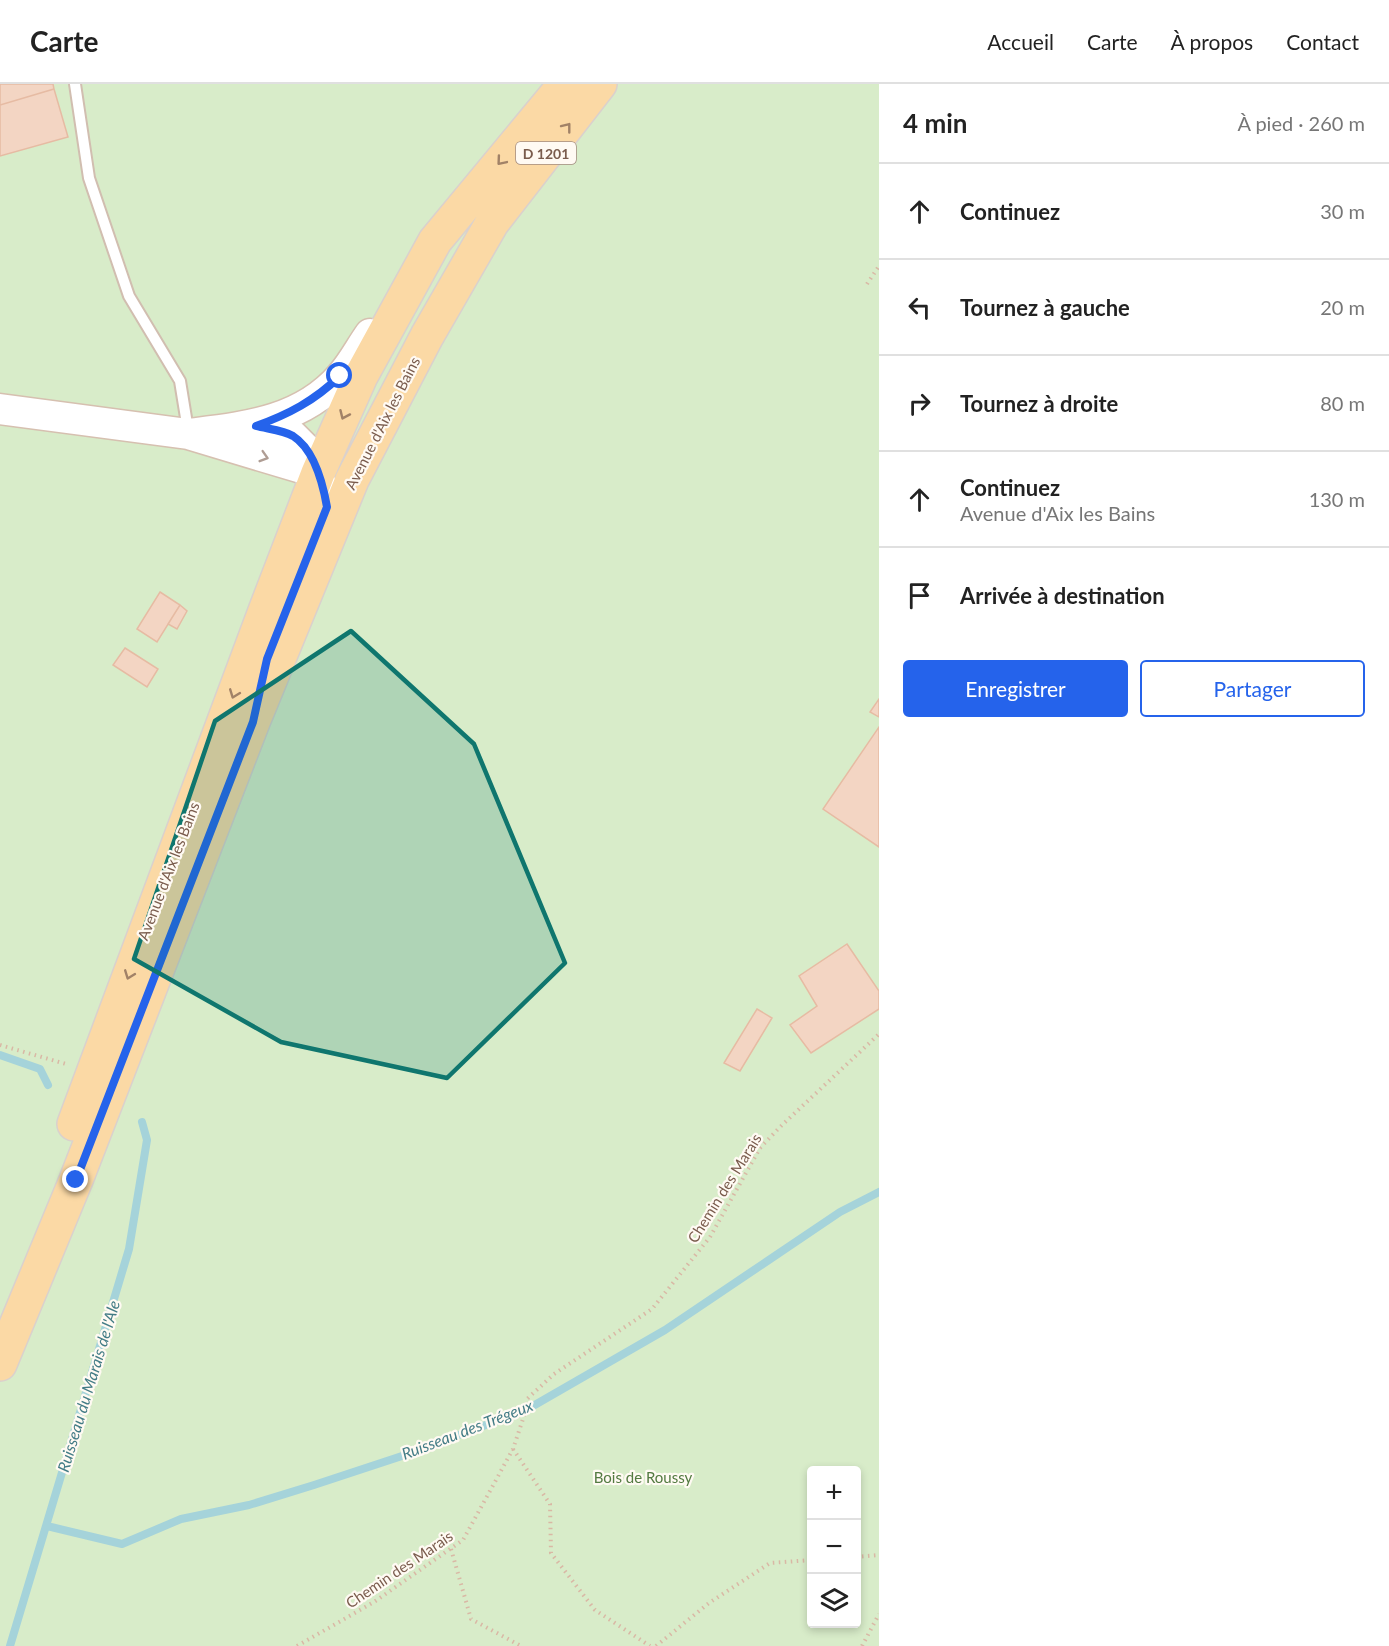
<!DOCTYPE html>
<html lang="fr">
<head>
<meta charset="utf-8">
<style>
  body { margin:0; font-family:Lato,sans-serif; background:#f6f6f6; color:#222 }
  .controls { position:absolute; right:18px; bottom:18px; display:grid; overflow:hidden; border-radius:6px; box-shadow:0 3px 9px #0003 }
  .controls button { width:54px; height:54px; display:grid; place-items:center; padding:0; border:0; border-bottom:2px solid #e0e0e0; background:#fff; color:#222; font:30px sans-serif }
  .stop { position:absolute; width:18px; height:18px; margin:-14px; border:4px solid #2563eb; border-radius:50%; background:#fff }
  .stop.end { background:#2563eb; border-color:#fff; box-shadow:0 2px 6px #0008 }
  .list { margin:0; padding:0; list-style:none }
  h2 { display:flex; justify-content:space-between; align-items:center; height:78px; margin:0; padding:0 24px; font-size:26px }
  h2 small { font-size:20px; font-weight:400; color:#767676 }
  .list li { display:grid; grid-template-columns:39px 1fr auto; gap:18px; align-items:center; box-sizing:border-box; height:96px; padding:0 24px; border-top:2px solid #e0e0e0 }
  .list b { display:block; font-size:22px; white-space:nowrap }
  .list p { margin:0; font-size:20px; white-space:nowrap; color:#767676 }
  .list em { font-size:20px; font-style:normal; color:#767676 }
  .actions { display:flex; gap:12px; padding:18px 24px }
  .actions a { flex:1; padding:14px 0; border:2px solid #2563eb; border-radius:6px; text-align:center; font-size:21px; color:#2563eb }
  .actions .main { background:#2563eb; color:#fff }
  .icon { flex:none; width:33px; height:33px; fill:none; stroke:currentColor; stroke-width:2; stroke-linecap:round; stroke-linejoin:round }
  .map { position:relative; flex:none; width:879px; height:1562px; overflow:hidden }
  header { display:flex; align-items:center; gap:36px; box-sizing:border-box; height:84px; padding:0 30px; background:#fff; border-bottom:2px solid #e0e0e0 }
  header strong { font-size:28px }
  nav { display:flex; gap:33px; margin-inline-start:auto; font-size:21px }
  main { display:flex }
  aside { flex:1; background:#fff }
  .map>svg:first-child { display:block }
  .green { fill:#d8ecc9; fill-rule:evenodd }
  .lines { fill:none; stroke-linecap:round; stroke-linejoin:round }
  .stream { stroke:#a5d3da; stroke-width:8 }
  .building { fill:#f3d5c3; stroke:#e6bba3; stroke-width:1.5 }
  .lane-casing { stroke:#d1beb0; stroke-width:14 }
  .secondary-casing { stroke:#d6c0b0; stroke-width:33 }
  .primary-casing { stroke:#dad1cd; stroke-width:36 }
  .path { stroke:#d9b8a5; stroke-width:4; stroke-dasharray:1.5 4.5; stroke-linecap:butt }
  .lane { stroke:#fff; stroke-width:10 }
  .secondary { stroke:#fff; stroke-width:30 }
  .primary { stroke:#fbd9a5; stroke-width:33 }
  .oneway { stroke:#a18267 }
  .oneway2 { stroke:#af9d94 }
  .route { stroke:#2563eb; stroke-width:8 }
  .marked { fill:#0f766e; fill-opacity:0.2; stroke:#0f766e; stroke-width:4.5; stroke-linejoin:round }
  .labels { text-anchor:middle; dominant-baseline:central; stroke-width:4.5; stroke-linejoin:round; paint-order:stroke }
  .shield { fill:#fffaf3; stroke:#a28b7f; stroke-width:1.5 }
  .shield-label { font-size:14px; font-weight:bold; fill:#7a5c4d }
  .street-label { font-size:15px; fill:#7a5c4d; stroke:#fffaf3 }
  .park-label { font-size:15px; fill:#537a41; stroke:#fffaf3 }
  .water-label { font-size:16px; font-style:italic; fill:#437c86; stroke:#fffaf3 }
</style>
</head>
<body>
<header>
<strong>Carte</strong>
<nav><a>Accueil</a><a>Carte</a><a>À propos</a><a>Contact</a></nav>
</header>
<main>
<div class="map">
<svg width="879" height="1562" viewBox="0 0 879 1562">
  <rect width="100%" height="100%" fill="#fdf6ec"/>
  <path class="green" d="M 0,0 L 879,0 L 879,1562 L 0,1562 ZM 812,1386 L 856,1386 L 856,1540 L 812,1540 Z"/>
  <g class="lines">
    <path class="stream" d="M 0,971 L 40,985 L 48,1001
      M 47,1442 L 122,1460 L 181,1435 L 249,1421 L 314,1401 L 405,1371 L 526,1326 L 665,1246 L 840,1128 L 879,1108
      M 10,1562 L 129,1165 L 147,1056 L 142,1038"/>
  </g>
  <path class="building" d="M 0,0 L 53,0 L 54,5 L 0,21 Z
    M 54,5 L 68,53 L 0,72 L 0,21 Z
    M 160,508 L 180,521 L 157,558 L 137,545 Z
    M 180,521 L 187,527 L 177,545 L 168,540 Z
    M 125,564 L 158,585 L 147,603 L 113,581 Z
    M 879,615 L 879,633 L 870,628 Z
    M 879,643 L 879,763 L 823,725 Z
    M 847,860 L 879,907 L 879,925 L 811,969 L 790,941 L 817,922 L 799,892 Z
    M 757,925 L 772,934 L 740,987 L 724,979 Z"/>
  <g class="lines">
    <defs>
      <path id="lane" d="M 75,0 L 89,94 L 129,212 L 180,297 L 188,346"/>
      <path id="secondary" d="M 0,325 L 188,350 L 318,389
        M 256,342 L 292,351 L 307,366 L 324,408
        M 188,350 C 244,343 301,338 341,292 C 352,280 360,264 370,250"/>
      <path id="primary" d="M 74,1040 L 265,527 L 318,389 L 361,292 L 435,157 L 565,0
        M 0,1280 L 76,1096 L 253,638 L 352,396 L 427,252 L 492,139 L 600,0"/>
    </defs>
    <use href="#lane" class="lane-casing"/>
    <use href="#secondary" class="secondary-casing"/>
    <use href="#primary" class="primary-casing"/>
    <path class="path" d="M 867,200 L 879,182
      M 0,961 L 66,980
      M 513,1365 L 550,1420 L 551,1469 L 595,1526 L 650,1562
      M 451,1465 L 471,1535 L 521,1562
      M 856,1473 L 879,1471
      M 297,1562 L 374,1518 L 463,1456 L 513,1365 L 526,1326 L 527,1315 L 554,1290 L 652,1225 L 710,1153 L 760,1064 L 780,1043 L 879,950
      M 656,1562 L 709,1519 L 770,1479 L 812,1476
      M 862,1562 L 879,1530"/>
    <use href="#lane" class="lane"/>
    <use href="#secondary" class="secondary"/>
    <use href="#primary" class="primary"/>
  </g>
  <defs><path id="oneway-chevron" d="M-2-3.5L2.5 0L-2 3.5" fill="none" stroke-width="1.6" stroke-linecap="round" stroke-linejoin="round" transform="scale(1.5)"/></defs>
  <g class="oneway">
    <use href="#oneway-chevron" transform="translate(567 43) rotate(-52)"/>
    <use href="#oneway-chevron" transform="translate(501 77) rotate(130)"/>
    <use href="#oneway-chevron" transform="translate(344 331) rotate(114)"/>
    <use href="#oneway-chevron" transform="translate(234 610) rotate(111)"/>
    <use href="#oneway-chevron" transform="translate(129 891) rotate(111)"/>
  </g>
  <use class="oneway2" href="#oneway-chevron" transform="translate(264 373) rotate(17)"/>
  <g class="lines">
    <path class="route" d="M 76,1096 L 253,638 L 267,575 L 327,423 C 323,400 315,366 293,352 C 283,346 267,345 256,342 C 289,330 314,317 340,292"/>
  </g>
  <path class="marked" d="M 351,547 L 474,660 L 565,879 L 447,994 L 281,958 L 134,875 L 215,637 Z"/>
  <g class="labels">
    <rect class="shield" x="516" y="58" width="60" height="22" rx="4.5"/>
    <g class="shield-label">
      <text x="546" y="69">D 1201</text>
    </g>
    <g class="street-label">
      <text transform="translate(382 339) rotate(-63)">Avenue d'Aix les Bains</text>
      <text transform="translate(168 787) rotate(-69)">Avenue d'Aix les Bains</text>
      <text transform="translate(724 1104) rotate(-58)">Chemin des Marais</text>
      <text transform="translate(399 1485) rotate(-34)">Chemin des Marais</text>
    </g>
    <g class="park-label">
      <text x="643" y="1393">Bois de Roussy</text>
    </g>
    <g class="water-label">
      <text transform="translate(88 1302) rotate(-73)">Ruisseau du Marais de l'Ale</text>
      <text transform="translate(467 1345) rotate(-21)">Ruisseau des Trégeux</text>
    </g>
  </g>
</svg>
<div class="controls">
<button>+</button>
<button>−</button>
<button><svg class="icon" aria-label="layers" viewBox="0 0 24 24"><path d="M12 4l9 5-9 5-9-5zM3 14l9 5 9-5"/></svg></button>
</div>
<div class="stop" style="left:340px;top:292px"></div>
<div class="stop end" style="left:76px;top:1096px"></div>
</div>
<aside>
<h2>4 min<small>À pied · 260 m</small></h2>
<ul class="list">
<li><svg class="icon" aria-label="ahead" viewBox="0 0 24 24"><path d="M12 20V5M6 11l6-6 6 6"/></svg><div><b>Continuez</b></div><em>30 m</em></li>
<li><svg class="icon" aria-label="left" viewBox="0 0 24 24"><path d="M17 20v-9H6M10 6l-5 5 5 5"/></svg><div><b>Tournez à gauche</b></div><em>20 m</em></li>
<li><svg class="icon" aria-label="right" viewBox="0 0 24 24"><path d="M7 20v-9h11M14 6l5 5-5 5"/></svg><div><b>Tournez à droite</b></div><em>80 m</em></li>
<li><svg class="icon" aria-label="ahead" viewBox="0 0 24 24"><path d="M12 20V5M6 11l6-6 6 6"/></svg><div><b>Continuez</b><p>Avenue d'Aix les Bains</p></div><em>130 m</em></li>
<li><svg class="icon" aria-label="arrive" viewBox="0 0 24 24"><path d="M6 21V4h12l-3 4 3 4H6"/></svg><div><b>Arrivée à destination</b></div></li>
</ul>
<div class="actions"><a class="main">Enregistrer</a><a>Partager</a></div>
</aside>
</main>
</body>
</html>
